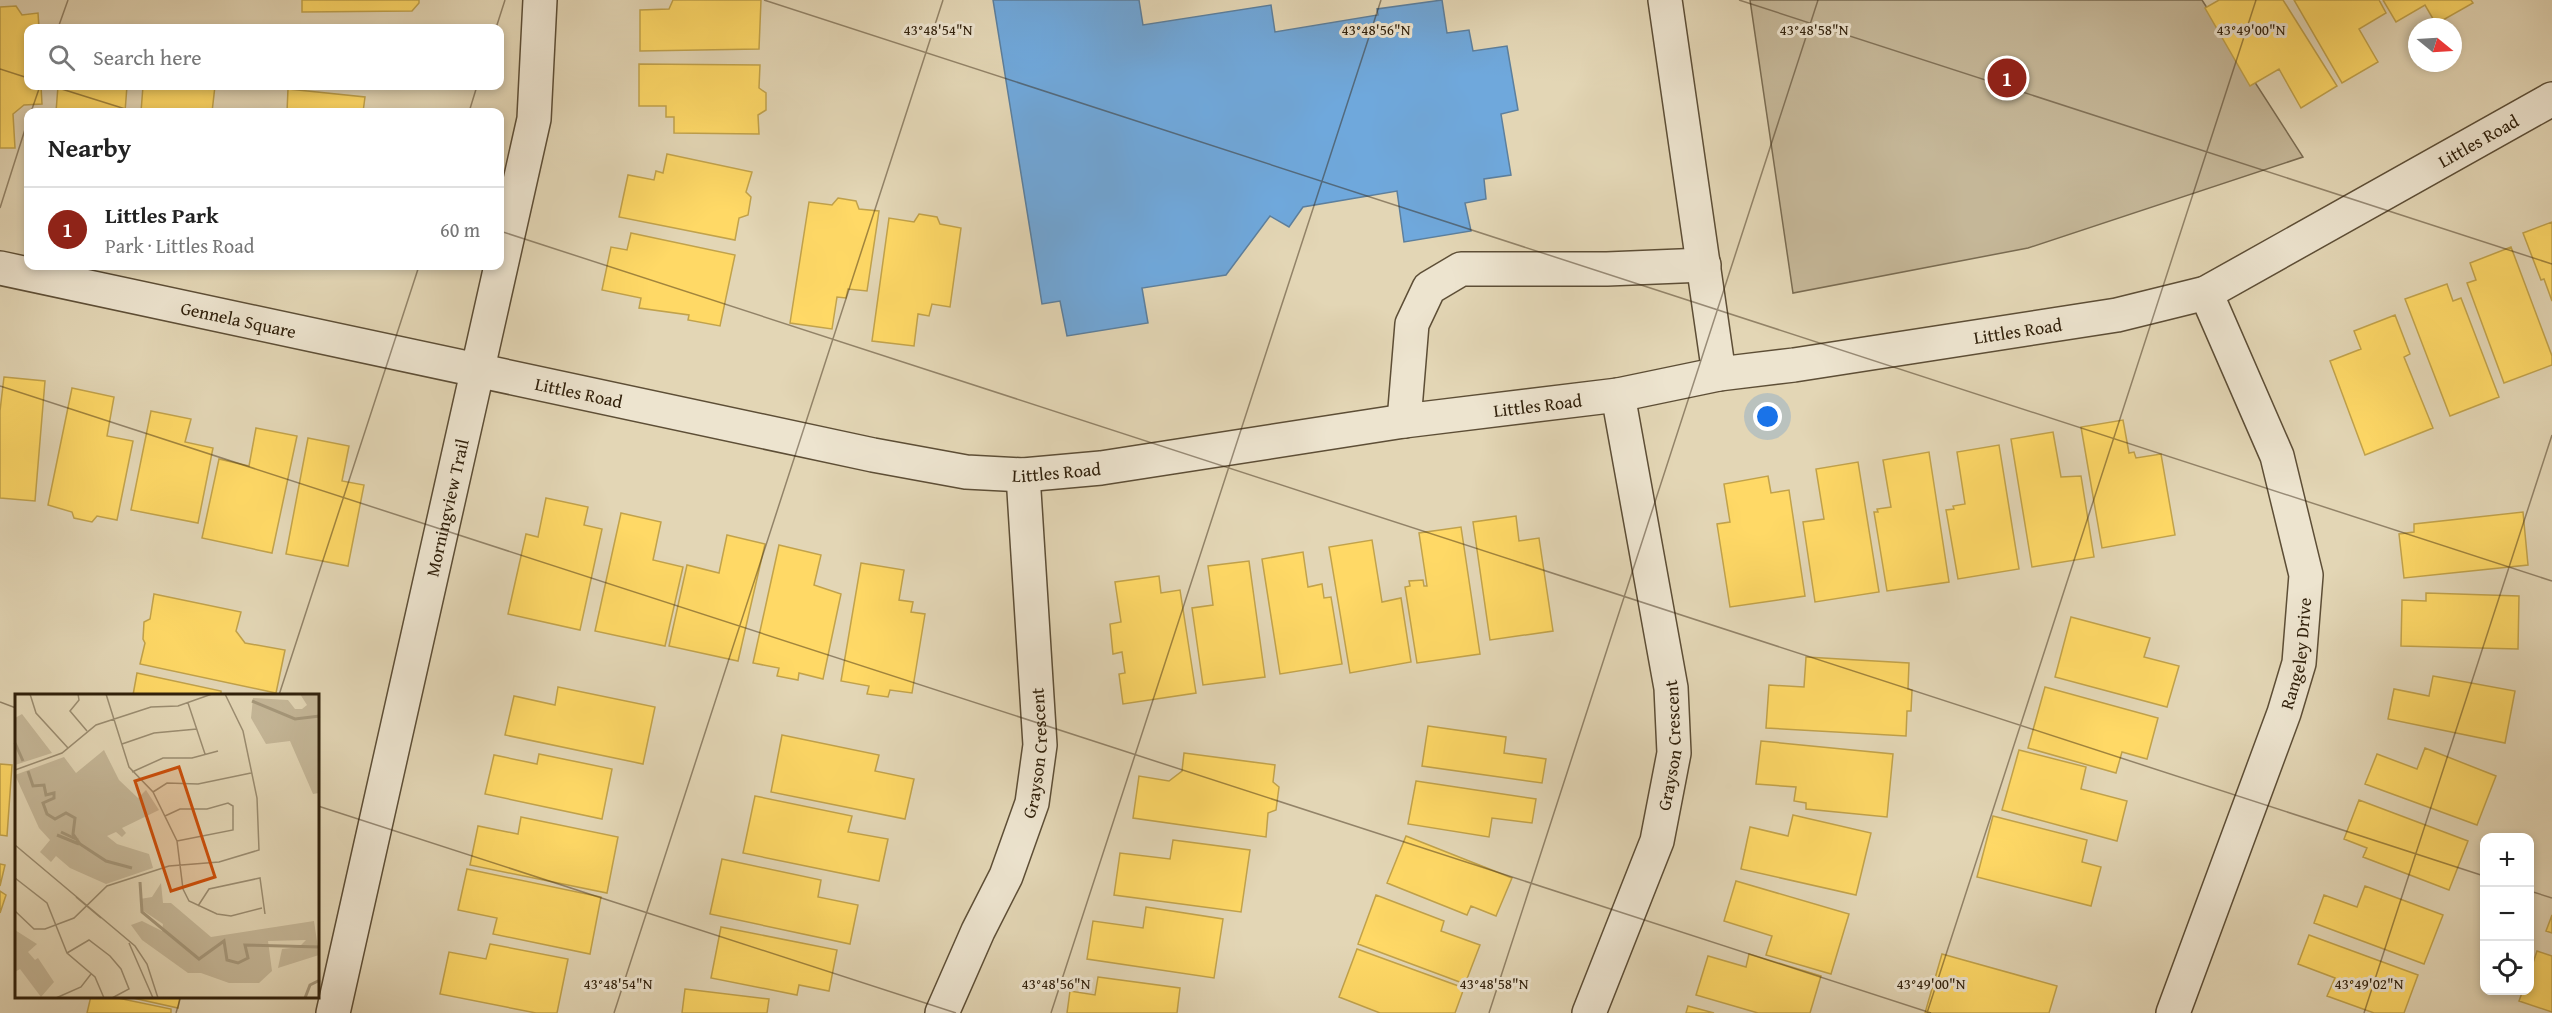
<!DOCTYPE html>
<html lang="en">
<head>
<meta charset="utf-8">
<style>
  body { margin:0; font-family:"Gentium Book Plus",serif; background:#f2f2f2; color:#222 }
  .controls { position:absolute; right:18px; bottom:18px; display:grid; overflow:hidden; border-radius:12px; box-shadow:0 3px 9px #0003 }
  .controls button { width:54px; height:54px; display:grid; place-items:center; padding:0; border:0; border-bottom:2px solid #e0e0e0; background:#fff; color:#222; font:30px sans-serif }
  .compass { position:absolute; left:2408px; top:18px; width:54px; height:54px; border-radius:50%; background:#fff; box-shadow:0 3px 9px #0003; rotate:108deg }
  .you { position:absolute; left:1768px; top:417px; width:21px; height:21px; margin:-15px; border:4px solid #fff; border-radius:50%; background:#1a73e8; box-shadow:0 0 0 9px #1a73e833 }
  .badge { display:grid; place-items:center; width:39px; height:39px; border-radius:50%; background:#8f2418; color:#fff; font-size:20px; font-weight:700 }
  .pin { position:absolute; translate:-50% -50%; border:3px solid #fff; box-shadow:0 2px 6px #0006 }
  .list { margin:0; padding:0; list-style:none }
  h2 { display:flex; justify-content:space-between; align-items:center; height:78px; margin:0; padding:0 24px; font-size:26px }
  h2 small { font-size:20px; font-weight:400; color:#767676 }
  .list li { display:grid; grid-template-columns:39px 1fr auto; gap:18px; align-items:center; box-sizing:border-box; height:84px; padding:0 24px; border-top:2px solid #e0e0e0 }
  .list b { display:block; font-size:22px; white-space:nowrap }
  .list p { margin:0; font-size:20px; white-space:nowrap; color:#767676 }
  .list em { font-size:20px; font-style:normal; color:#767676 }
  .icon { flex:none; width:33px; height:33px; fill:none; stroke:currentColor; stroke-width:2; stroke-linecap:round; stroke-linejoin:round }
  .map { position:relative; flex:none; width:2552px; height:1013px; overflow:hidden }
  .search { position:absolute; background:#fff; box-shadow:0 3px 9px #0003; left:24px; top:24px; width:480px; height:66px; display:flex; align-items:center; gap:15px; box-sizing:border-box; padding:0 21px; border-radius:12px; color:#767676; font-size:22px }
  .panel { position:absolute; background:#fff; box-shadow:0 3px 9px #0003; left:24px; top:108px; width:480px; height:162px; border-radius:12px }
  .map>svg:first-child { display:block }
  .green { fill:#c5b798; stroke:#7a6c52; stroke-width:1.5 }
  .homes { fill:#ffd966; stroke:#c1a24b; stroke-width:1.5 }
  .schools { fill:#6fa8dc; stroke:#5c7f9d; stroke-width:1.5 }
  .lines { fill:none; stroke-linecap:round; stroke-linejoin:round }
  .minor-casing { stroke:#5d4e36; stroke-width:36 }
  .minor { stroke:#ede4cf; stroke-width:33 }
  .ticks { fill:none; stroke:#30200b; stroke-width:1.5; stroke-opacity:0.45 }
  .labels { text-anchor:middle; dominant-baseline:central; stroke-width:6; stroke-linejoin:round; paint-order:stroke }
  .street-label { font-size:18px; fill:#30200b; stroke:#ede4cf }
  .inset-river { fill:none; stroke:#a6987b; stroke-width:3 }
  .inset-road { fill:none; stroke:#9b8d71; stroke-width:1.5 }
  .view { fill:#cc500c; fill-opacity:0.15; stroke:#cc500c; stroke-width:3 }
  .inset-edge { fill:none; stroke:#30200b; stroke-width:3 }
  .ticks-label { font-size:15px; text-anchor:middle; fill:#30200b; stroke:#ede4cf; stroke-width:6; stroke-linejoin:round; paint-order:stroke }
</style>
</head>
<body>
<div class="map">
<svg width="2552" height="1013" viewBox="0 0 2552 1013">
  <rect width="100%" height="100%" fill="#e3d6b5"/>
  <filter id="stains"><feTurbulence type="fractalNoise" baseFrequency=".00333" numOctaves="4"/><feColorMatrix values="0 0 0 0 .2 0 0 0 0 .09 0 0 0 0 .02 0 0 0 .5 -.17"/></filter>
  <radialGradient id="worn" r=".72"><stop offset=".6" stop-color="#630" stop-opacity="0"/><stop offset="1" stop-color="#630" stop-opacity=".3"/></radialGradient>
  <path class="green" d="M 1750,0 L 2202,0 L 2303,157 L 2028,248 L 1793,293 Z"/>
  <path class="homes" d="M 302,0 L 419,0 L 419,3 L 412,11 L 302,12 Z
    M 673,0 L 761,0 L 759,49 L 640,51 L 640,10 L 669,9 Z
    M 2219,0 L 2283,0 L 2337,86 L 2301,108 L 2279,69 L 2250,86 L 2205,8 Z
    M 2294,0 L 2379,0 L 2386,13 L 2359,29 L 2378,62 L 2342,83 Z
    M 2383,0 L 2471,0 L 2473,3 L 2436,24 L 2425,5 L 2396,22 Z
    M 16,6 L 22,15 L 38,13 L 39,28 L 28,28 L 28,86 L 41,86 L 42,104 L 24,105 L 13,114 L 15,148 L 0,148 L 0,7 Z
    M 302,25 L 409,25 L 409,28 L 302,28 Z
    M 639,64 L 760,65 L 759,88 L 766,93 L 766,110 L 758,115 L 759,134 L 674,133 L 674,117 L 666,117 L 666,106 L 639,106 Z
    M 58,86 L 127,86 L 125,112 L 56,112 Z
    M 143,86 L 215,86 L 212,112 L 141,112 Z
    M 288,89 L 365,97 L 363,112 L 287,112 Z
    M 667,154 L 752,172 L 746,192 L 751,197 L 748,215 L 739,218 L 735,240 L 619,217 L 628,175 L 654,180 L 656,171 L 663,173 Z
    M 838,198 L 856,201 L 859,209 L 879,211 L 867,291 L 848,289 L 846,298 L 837,297 L 832,329 L 790,323 L 809,202 L 832,205 Z
    M 919,214 L 937,217 L 940,224 L 961,228 L 950,307 L 932,304 L 929,316 L 918,314 L 914,346 L 872,341 L 889,218 L 914,222 Z
    M 2552,222 L 2552,301 L 2544,279 L 2541,280 L 2523,233 Z
    M 631,233 L 735,255 L 720,326 L 688,320 L 689,315 L 639,308 L 641,298 L 602,290 L 611,247 L 627,250 Z
    M 2511,247 L 2552,356 L 2552,365 L 2504,383 L 2467,283 L 2476,280 L 2470,263 Z
    M 2447,284 L 2453,301 L 2461,298 L 2499,397 L 2450,416 L 2405,299 Z
    M 2395,315 L 2410,354 L 2404,357 L 2433,428 L 2365,455 L 2330,361 L 2361,349 L 2354,331 Z
    M 4,377 L 45,381 L 35,501 L 0,498 L 0,411 Z
    M 72,388 L 114,397 L 107,436 L 133,441 L 117,520 L 97,516 L 92,522 L 74,518 L 72,512 L 48,505 Z
    M 151,411 L 191,419 L 185,442 L 213,448 L 198,523 L 131,510 Z
    M 2123,420 L 2129,453 L 2134,452 L 2136,458 L 2161,454 L 2175,535 L 2102,548 L 2081,427 Z
    M 256,428 L 297,436 L 272,553 L 202,538 L 219,459 L 249,466 Z
    M 2053,432 L 2061,477 L 2081,476 L 2094,557 L 2032,567 L 2011,439 Z
    M 308,438 L 349,446 L 342,481 L 364,485 L 348,566 L 286,554 Z
    M 1999,445 L 2019,569 L 1958,579 L 1946,510 L 1954,509 L 1953,506 L 1965,504 L 1957,452 Z
    M 1929,452 L 1949,582 L 1887,591 L 1874,512 L 1878,512 L 1877,509 L 1891,507 L 1883,460 Z
    M 1858,462 L 1879,592 L 1815,602 L 1803,522 L 1824,519 L 1816,469 Z
    M 1768,476 L 1771,493 L 1789,490 L 1805,596 L 1730,607 L 1717,524 L 1730,522 L 1724,484 Z
    M 546,498 L 588,507 L 584,525 L 602,529 L 580,630 L 508,614 L 526,534 L 538,537 Z
    M 2523,512 L 2528,565 L 2404,578 L 2399,534 L 2414,532 L 2414,524 Z
    M 621,513 L 661,522 L 653,560 L 683,567 L 665,646 L 595,631 Z
    M 1516,516 L 1519,541 L 1539,538 L 1553,631 L 1490,640 L 1473,522 Z
    M 1461,527 L 1480,654 L 1417,663 L 1405,587 L 1410,586 L 1409,581 L 1423,580 L 1424,586 L 1427,586 L 1419,533 Z
    M 727,535 L 765,544 L 738,661 L 669,646 L 687,565 L 719,573 Z
    M 1372,540 L 1382,602 L 1401,598 L 1411,662 L 1350,673 L 1329,547 Z
    M 779,545 L 821,555 L 814,585 L 841,594 L 823,679 L 799,673 L 798,680 L 777,676 L 779,668 L 753,663 Z
    M 1303,552 L 1308,587 L 1322,584 L 1324,598 L 1331,597 L 1342,664 L 1280,674 L 1262,559 Z
    M 1249,561 L 1265,677 L 1203,685 L 1192,608 L 1213,605 L 1208,566 Z
    M 861,563 L 904,570 L 899,600 L 913,602 L 911,612 L 925,614 L 912,693 L 890,690 L 888,697 L 867,694 L 869,686 L 841,681 Z
    M 1159,576 L 1161,593 L 1180,590 L 1196,693 L 1123,704 L 1119,674 L 1125,673 L 1122,652 L 1113,654 L 1110,624 L 1121,622 L 1115,582 Z
    M 2426,593 L 2519,596 L 2518,649 L 2401,646 L 2402,600 L 2426,601 Z
    M 154,594 L 241,612 L 236,631 L 245,643 L 285,650 L 276,693 L 140,664 L 145,643 L 143,639 L 144,622 L 150,619 Z
    M 2071,617 L 2150,638 L 2144,657 L 2179,666 L 2167,707 L 2055,677 Z
    M 1806,657 L 1909,663 L 1908,689 L 1912,690 L 1911,711 L 1907,711 L 1906,736 L 1766,728 L 1769,685 L 1804,687 Z
    M 137,673 L 221,691 L 221,695 L 133,695 Z
    M 2433,676 L 2515,691 L 2505,743 L 2388,719 L 2394,689 L 2429,696 Z
    M 558,687 L 655,707 L 643,764 L 505,735 L 514,696 L 555,705 Z
    M 2045,687 L 2158,718 L 2147,759 L 2122,752 L 2116,773 L 2028,748 Z
    M 1428,726 L 1506,737 L 1504,753 L 1546,759 L 1542,783 L 1422,766 Z
    M 782,735 L 879,755 L 875,771 L 914,779 L 905,819 L 771,792 Z
    M 1761,741 L 1893,754 L 1887,817 L 1806,809 L 1806,803 L 1794,801 L 1796,787 L 1756,784 Z
    M 2425,748 L 2496,776 L 2477,825 L 2365,784 L 2377,754 L 2417,769 Z
    M 2019,750 L 2086,767 L 2081,789 L 2127,801 L 2117,841 L 2002,810 Z
    M 1184,753 L 1275,765 L 1273,782 L 1279,787 L 1276,810 L 1268,813 L 1266,837 L 1133,818 L 1139,776 L 1169,781 L 1182,771 Z
    M 539,754 L 612,769 L 602,819 L 485,794 L 494,755 L 537,764 Z
    M 0,764 L 12,765 L 7,836 L 0,835 Z
    M 1416,781 L 1536,799 L 1532,823 L 1492,818 L 1489,837 L 1408,824 Z
    M 755,796 L 852,816 L 848,832 L 888,839 L 879,881 L 743,853 Z
    M 2359,800 L 2468,841 L 2449,890 L 2363,857 L 2367,848 L 2344,839 Z
    M 1793,815 L 1871,833 L 1856,895 L 1741,869 L 1750,827 L 1788,836 Z
    M 1993,816 L 2087,840 L 2082,862 L 2101,867 L 2091,906 L 1977,877 Z
    M 521,817 L 618,837 L 607,893 L 470,865 L 478,826 L 518,834 Z
    M 1406,836 L 1512,878 L 1496,916 L 1471,906 L 1467,915 L 1387,883 Z
    M 1173,840 L 1250,850 L 1241,912 L 1114,895 L 1120,853 L 1170,859 Z
    M 722,859 L 821,880 L 818,897 L 858,905 L 850,944 L 710,914 Z
    M 0,864 L 5,865 L 0,886 Z
    M 467,869 L 601,897 L 590,954 L 493,934 L 497,918 L 458,910 Z
    M 1736,881 L 1849,914 L 1831,974 L 1766,955 L 1772,936 L 1724,921 Z
    M 2365,886 L 2443,915 L 2424,964 L 2314,923 L 2324,895 L 2357,907 Z
    M 0,891 L 6,895 L 0,913 Z
    M 1376,895 L 1444,921 L 1441,931 L 1480,945 L 1465,984 L 1358,944 Z
    M 1146,907 L 1223,919 L 1214,978 L 1087,959 L 1093,921 L 1143,928 Z
    M 2552,915 L 2552,933 L 2546,931 Z
    M 721,927 L 837,950 L 829,991 L 799,985 L 797,995 L 711,978 Z
    M 2309,935 L 2418,975 L 2404,1013 L 2374,1013 L 2327,996 L 2335,978 L 2298,964 Z
    M 490,944 L 568,959 L 557,1013 L 536,1013 L 440,994 L 449,952 L 486,959 Z
    M 1357,949 L 1464,988 L 1455,1013 L 1380,1013 L 1339,997 Z
    M 2537,951 L 2552,956 L 2552,1012 L 2519,1001 L 2523,990 L 2530,990 L 2530,972 Z
    M 1749,954 L 1821,976 L 1810,1013 L 1758,1013 L 1696,995 L 1708,956 L 1746,967 Z
    M 1942,954 L 2057,986 L 2049,1013 L 1925,1013 Z
    M 1098,977 L 1180,988 L 1177,1013 L 1067,1013 L 1070,991 L 1095,995 Z
    M 685,989 L 769,999 L 767,1013 L 682,1013 Z
    M 91,996 L 108,996 L 171,1009 L 171,1013 L 87,1013 Z
    M 124,996 L 180,996 L 178,1008 Z
    M 1688,1006 L 1714,1013 L 1686,1013 Z"/>
  <path class="schools" d="M 993,0 L 1139,0 L 1143,25 L 1271,5 L 1275,32 L 1378,15 L 1377,9 L 1442,0 L 1447,33 L 1469,30 L 1473,51 L 1507,46 L 1518,110 L 1501,114 L 1511,175 L 1484,179 L 1486,199 L 1465,203 L 1471,231 L 1404,242 L 1397,191 L 1303,207 L 1289,227 L 1270,216 L 1226,275 L 1142,288 L 1148,323 L 1067,336 L 1060,301 L 1042,304 Z"/>
  <g class="lines">
    <defs>
      <g id="minor">
        <path d="M 1665,0 L 1719,374"/>
        <path id="s1" d="M 0,268 L 873,455 L 966,472 L 1023,475 L 1101,468 L 1404,421 L 1618,395 L 1719,374 L 1794,365 L 2117,315 L 2206,293 L 2552,99"/>
        <path d="M 1404,421 L 1412,324 L 1429,288 L 1461,269 L 1607,269 L 1704,265"/>
        <path id="s2" d="M 333,1013 L 534,119 L 540,0"/>
        <path id="s3" d="M 942,1013 L 978,931 L 1006,876 L 1032,803 L 1040,745 L 1023,475"/>
        <path id="s4" d="M 1589,1013 L 1657,841 L 1674,753 L 1671,688 L 1618,395"/>
        <path id="s5" d="M 2173,1013 L 2284,713 L 2299,663 L 2306,575 L 2277,456 L 2206,293"/>
      </g>
    </defs>
    <use href="#minor" class="minor-casing"/>
    <use href="#minor" class="minor"/>
  </g>
  <path class="ticks" d="M 764,0 L 2552,581M 1739,0 L 2552,264M 58,28 L 68,0M 496,28 L 505,0M 0,69 L 28,78M 52,86 L 135,112M 31,112 L 40,86M 469,112 L 477,86M 0,208 L 28,120M 500,231 L 2484,876M 0,386 L 1931,1013M 279,695 L 419,266M 0,702 L 16,708M 318,806 L 956,1013M 2530,891 L 2552,898M 176,1013 L 181,996M 614,1013 L 943,0M 1051,1013 L 1381,0M 1489,1013 L 1818,0M 1927,1013 L 2256,0M 2364,1013 L 2552,435"/>
  <g class="labels">
    <g class="street-label">
      <text stroke="none"><textPath href="#s1" startOffset="2554">Littles Road</textPath></text>
      <text stroke="none"><textPath href="#s1" startOffset="244">Gennela Square</textPath></text>
      <text stroke="none"><textPath href="#s1" startOffset="2050">Littles Road</textPath></text>
      <text stroke="none"><textPath href="#s1" startOffset="592">Littles Road</textPath></text>
      <text stroke="none"><textPath href="#s1" startOffset="1564">Littles Road</textPath></text>
      <text stroke="none"><textPath href="#s1" startOffset="1078">Littles Road</textPath></text>
      <text stroke="none"><textPath href="#s2" startOffset="518">Morningview Trail</textPath></text>
      <text stroke="none"><textPath href="#s5" startOffset="381">Rangeley Drive</textPath></text>
      <text stroke="none"><textPath href="#s4" startOffset="282">Grayson Crescent</textPath></text>
      <text stroke="none"><textPath href="#s3" startOffset="279">Grayson Crescent</textPath></text>
    </g>
  </g>
  <g transform="translate(15 694)">
    <rect width="304" height="304" fill="#e3d6b5"/>
    <path d="M 285,0 L 304,0 L 304,99 L 298,100 L 275,47 L 251,50 L 236,24 L 238,4 L 273,6 L 280,15 L 287,15 L 292,11 ZM 7,20 L 37,59 L 0,71 L 0,24 ZM 89,56 L 104,86 L 123,104 L 131,96 L 144,116 L 107,134 L 111,139 L 107,143 L 101,138 L 92,142 L 102,150 L 134,160 L 138,174 L 91,190 L 55,174 L 41,162 L 36,168 L 25,158 L 35,146 L 24,134 L 0,81 L 49,63 L 61,79 ZM 146,189 L 148,209 L 156,209 L 196,243 L 299,227 L 304,261 L 263,274 L 267,255 L 284,253 L 291,246 L 253,247 L 257,277 L 244,289 L 214,289 L 186,279 L 173,279 L 127,246 L 116,231 L 127,227 L 147,237 L 148,230 L 127,216 L 125,205 L 137,203 ZM 0,236 L 22,250 L 13,258 L 20,266 L 23,264 L 39,288 L 26,303 L 5,275 L 0,278 Z" fill="#c5b798"/>
    <path class="inset-river" d="M 237,7 L 280,25 L 305,22M 0,49 L 8,67M 13,77 L 18,92 L 29,91 L 31,101 L 39,99 L 39,104 L 28,109 L 32,120 L 40,125 L 51,119 L 60,124 L 58,140 L 65,150 L 91,167 L 117,174M 46,138 L 63,146M 42,141 L 64,150M 125,188 L 127,218 L 184,265 L 209,247 L 212,266 L 223,269 L 233,264 L 230,251 L 305,253M 290,304 L 295,291 L 305,286"/>
    <path class="inset-road" d="M 15,0 L 21,19 L 53,54M 63,0 L 64,6 L 55,17 L 72,37M 91,0 L 114,73 L 138,98 L 162,147 L 168,195 L 174,207 L 202,220 L 216,222 L 247,214M 173,9 L 190,60M 107,50 L 139,39 L 182,35M 0,76 L 47,59 L 81,31 L 136,13 L 163,12 L 197,0M 117,78 L 148,64 L 177,64 L 203,57M 138,98 L 152,89 L 183,90 L 236,79M 150,122 L 165,115 L 192,115 L 213,109 L 218,112 L 218,136 L 162,147M 0,151 L 120,252 L 132,270 L 143,304M 0,184 L 32,209 L 52,259 L 80,283 L 89,304M 61,203 L 86,224M 183,212 L 194,195 L 245,184 L 250,220M 0,217 L 19,235 L 30,235 L 59,224 L 92,192 L 154,172 L 204,168 L 244,156 L 242,104 L 228,37 L 210,0M 114,249 L 138,304M 52,259 L 74,246 L 95,262 L 106,275 L 114,295 L 97,304M 41,304 L 66,293 L 76,280"/>
    <path class="view" d="M 164,73 L 200,183 L 156,197 L 120,87 Z"/>
    <rect width="304" height="304" class="inset-edge"/>
  </g>
  <g class="ticks-label">
    <text x="938" y="35">43°48'54"N</text>
    <text x="1376" y="35">43°48'56"N</text>
    <text x="1814" y="35">43°48'58"N</text>
    <text x="2251" y="35">43°49'00"N</text>
    <text x="618" y="989">43°48'54"N</text>
    <text x="1056" y="989">43°48'56"N</text>
    <text x="1494" y="989">43°48'58"N</text>
    <text x="1931" y="989">43°49'00"N</text>
    <text x="2369" y="989">43°49'02"N</text>
  </g>
  <rect width="100%" height="100%" filter="url(#stains)"/>
  <rect width="100%" height="100%" fill="url(#worn)"/>
</svg>
<div class="controls">
<button>+</button>
<button>−</button>
<button><svg class="icon" aria-label="locate" viewBox="0 0 24 24"><circle cx="12" cy="12" r="6"/><path d="M12 2v4M12 18v4M2 12h4M18 12h4"/></svg></button>
</div>
<svg class="compass" viewBox="-18 -18 36 36"><path d="M0-13l5 13h-10z" fill="#e53935"/><path d="M0 13l5-13h-10z" fill="#767676"/></svg>
<div class="you"></div>
<div class="pin badge" style="left:2007px;top:78px">1</div>
<div class="search"><svg class="icon" aria-label="search" viewBox="0 0 24 24"><circle cx="10" cy="10" r="6"/><path d="M15 15l6 6"/></svg>Search here</div>
<section class="panel">
<h2>Nearby<small></small></h2>
<ul class="list">
<li><span class="badge">1</span><div><b>Littles Park</b><p>Park · Littles Road</p></div><em>60 m</em></li>
</ul>
</section>
</div>
</body>
</html>
